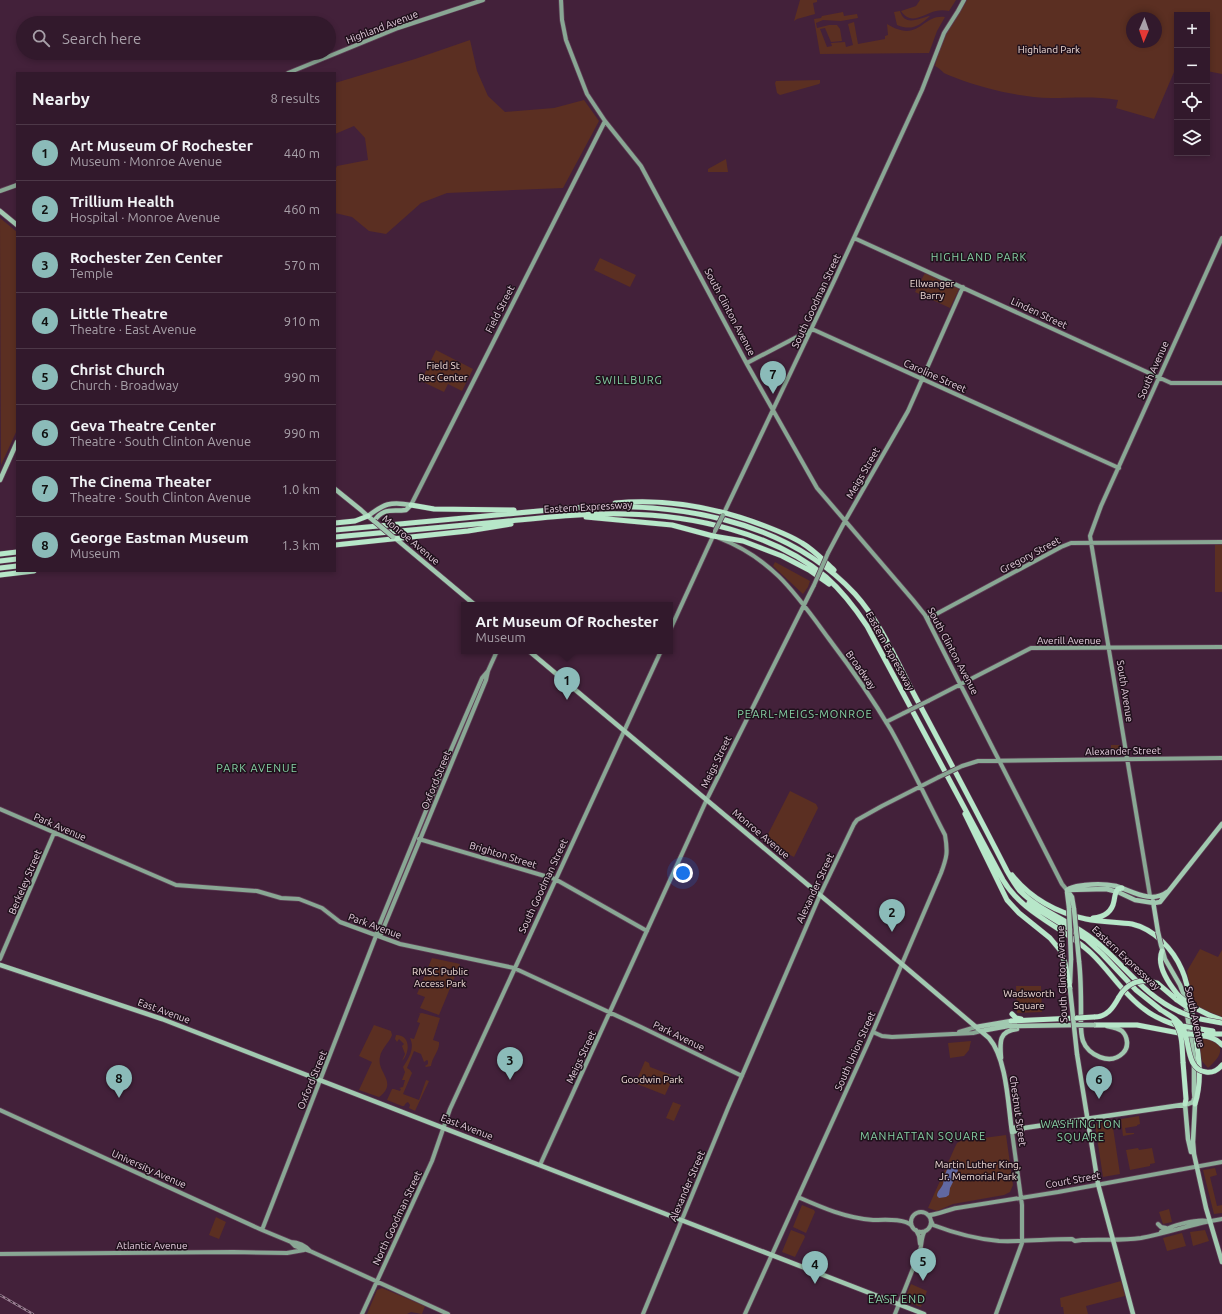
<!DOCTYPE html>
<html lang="en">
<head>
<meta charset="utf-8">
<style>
  body { margin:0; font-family:Ubuntu,sans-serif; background:#3a2234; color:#f1f3f6 }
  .controls { position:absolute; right:12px; top:12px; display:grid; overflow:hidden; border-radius:0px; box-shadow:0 2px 6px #0003 }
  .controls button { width:36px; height:36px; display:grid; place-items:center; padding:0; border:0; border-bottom:1px solid #4d3848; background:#32192c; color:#f1f3f6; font:20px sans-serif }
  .compass { position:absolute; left:1126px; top:12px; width:36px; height:36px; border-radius:50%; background:#32192c; box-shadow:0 2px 6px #0003; rotate:182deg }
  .you { position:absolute; left:683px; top:873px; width:14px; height:14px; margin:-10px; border:3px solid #fff; border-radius:50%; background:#1a73e8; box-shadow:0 0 0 6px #1a73e833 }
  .badge { display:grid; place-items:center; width:26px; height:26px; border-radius:50%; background:#8bbbb9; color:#111; font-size:13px; font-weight:700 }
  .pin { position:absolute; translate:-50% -33px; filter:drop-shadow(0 1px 2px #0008) }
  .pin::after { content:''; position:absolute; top:21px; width:14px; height:12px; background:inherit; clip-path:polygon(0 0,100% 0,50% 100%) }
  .popup { position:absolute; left:461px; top:602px; width:212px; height:52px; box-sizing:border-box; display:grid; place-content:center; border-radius:0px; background:#32192c; filter:drop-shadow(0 1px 3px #0005); font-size:13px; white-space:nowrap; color:#a8a0a9 }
  .popup b { font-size:15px; color:#f1f3f6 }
  .popup::after { content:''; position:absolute; left:50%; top:100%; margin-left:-8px; border:8px solid transparent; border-top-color:#32192c }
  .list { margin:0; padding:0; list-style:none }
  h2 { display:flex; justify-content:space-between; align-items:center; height:52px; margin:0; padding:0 16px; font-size:17px }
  h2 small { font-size:13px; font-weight:400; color:#a8a0a9 }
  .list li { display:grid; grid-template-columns:26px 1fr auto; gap:12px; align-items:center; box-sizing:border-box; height:56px; padding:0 16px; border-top:1px solid #4d3848 }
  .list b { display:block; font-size:15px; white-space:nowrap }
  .list p { margin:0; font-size:13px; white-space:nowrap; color:#a8a0a9 }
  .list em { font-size:13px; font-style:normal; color:#a8a0a9 }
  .icon { flex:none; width:22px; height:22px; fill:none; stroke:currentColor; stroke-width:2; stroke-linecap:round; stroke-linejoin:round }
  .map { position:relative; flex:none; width:1222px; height:1314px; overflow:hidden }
  .search { position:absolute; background:#32192c; box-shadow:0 2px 6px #0003; left:16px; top:16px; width:320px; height:44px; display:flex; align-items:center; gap:10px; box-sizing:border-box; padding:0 14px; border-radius:22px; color:#a8a0a9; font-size:15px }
  .panel { position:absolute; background:#32192c; box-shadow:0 2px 6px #0003; left:16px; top:72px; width:320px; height:500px; border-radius:0px }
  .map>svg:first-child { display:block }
  .green { fill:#5b2f22; fill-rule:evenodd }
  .water { fill:#6168a2 }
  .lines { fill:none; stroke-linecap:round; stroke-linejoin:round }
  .secondary-casing { stroke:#5d3d54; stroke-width:5.5 }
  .primary-casing { stroke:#5d3d54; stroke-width:6 }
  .highway-casing { stroke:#5d3d54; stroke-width:6 }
  .secondary { stroke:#89a794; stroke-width:4 }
  .primary { stroke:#a1c9b0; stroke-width:4.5 }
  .highway { stroke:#b7e7c9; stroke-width:5 }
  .rail-casing { stroke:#997d91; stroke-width:2.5 }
  .rail { stroke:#20111c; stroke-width:1; stroke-dasharray:3; stroke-linecap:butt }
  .secondary-bridge-casing { stroke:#5d3d54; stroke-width:5.5; stroke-linecap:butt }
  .primary-bridge-casing { stroke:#5d3d54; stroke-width:6; stroke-linecap:butt }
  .highway-bridge-casing { stroke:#5d3d54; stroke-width:6; stroke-linecap:butt }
  .secondary-bridge { stroke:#89a794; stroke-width:4 }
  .primary-bridge { stroke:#a1c9b0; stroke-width:4.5 }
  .highway-bridge { stroke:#b7e7c9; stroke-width:5 }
  .labels { text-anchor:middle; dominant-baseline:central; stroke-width:3; stroke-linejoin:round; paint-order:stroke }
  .street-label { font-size:10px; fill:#e5cede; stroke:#20111c }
  .park-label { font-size:10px; fill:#f1ddd7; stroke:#20111c }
  .neighbourhood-label { font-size:11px; letter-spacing:1px; fill:#87d3a6; stroke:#20111c }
</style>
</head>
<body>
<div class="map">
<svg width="1222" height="1314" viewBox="0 0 1222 1314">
  <rect width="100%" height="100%" fill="#43213a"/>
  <path class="green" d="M 800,0 L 817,0 L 817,2 L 813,3 L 815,14 L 797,19 L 794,21 Z
    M 920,0 L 956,0 L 949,11 C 945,10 940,10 936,11 C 923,14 911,26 901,11 L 916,6 Z
    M 967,0 L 1222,0 L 1222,74 L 1207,71 L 1207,15 L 1177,15 L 1177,68 L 1174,72 L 1154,119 L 1116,108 L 1118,100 C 1095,96 1074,98 1051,98 C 1019,97 985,89 956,78 C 952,76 947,75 944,73 C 941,70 939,68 935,66 C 938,54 941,41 948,30 C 954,19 961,11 967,0 ZM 1132,18 L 1156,18 L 1156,42 L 1132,42 Z
    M 900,11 C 905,28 921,17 930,16 C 919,26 912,31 897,25 L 894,12 Z
    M 843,12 L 844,16 L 857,14 L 858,18 L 841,21 L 823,20 L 816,23 L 817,28 L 829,25 L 837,25 L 840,29 L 842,41 L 831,42 L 825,28 L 820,29 L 827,47 L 832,46 L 831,43 L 845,42 L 846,47 L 853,45 L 848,24 L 854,22 L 858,44 L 885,39 L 885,36 L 888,35 L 887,24 C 920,44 921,14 945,17 L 937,31 L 929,53 L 820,54 L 814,19 L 821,18 L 822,16 Z
    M 470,40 L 477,71 L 488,96 L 505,112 L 554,108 L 584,100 L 599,121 L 563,188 L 447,193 L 421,203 L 386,234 L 369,231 L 352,217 L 335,213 L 335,170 L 337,166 L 368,160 L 365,138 L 354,126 L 335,134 L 335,83 L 415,59 Z
    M 820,80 L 820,83 L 819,84 L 780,95 L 777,93 L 775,83 L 776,81 Z
    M 726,159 L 728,172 L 708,172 L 708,169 Z
    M 0,218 L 17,232 L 17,430 L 1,465 Z
    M 600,258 L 636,275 L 630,287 L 594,270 Z
    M 925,273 L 959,289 L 950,308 L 915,292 Z
    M 436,350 L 473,369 L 462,391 L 448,384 L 444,392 L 421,381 Z
    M 1215,544 L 1222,544 L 1222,592 L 1215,592 Z
    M 775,562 L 810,581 L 808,587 L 803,594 L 773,566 Z
    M 1111,745 L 1120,745 L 1122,755 L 1121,756 L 1111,756 Z
    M 790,791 L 816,804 L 818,808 L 794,857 L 764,842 Z
    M 1200,949 L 1218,957 L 1222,950 L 1222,1017 L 1194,1006 L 1187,971 Z
    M 432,958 L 460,964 L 439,1015 L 420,1008 L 425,997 L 417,994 Z
    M 1016,986 L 1041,986 L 1042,1012 L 1017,1013 Z
    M 422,1013 L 440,1018 L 433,1040 L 439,1042 C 440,1050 432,1057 431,1066 L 426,1067 L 425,1066 L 428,1064 L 428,1061 L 427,1060 L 424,1062 L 421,1054 L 414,1051 L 407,1068 L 410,1070 L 412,1073 L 403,1094 L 419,1100 L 426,1080 L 429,1081 L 415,1111 L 409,1108 L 410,1105 L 408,1102 L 406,1103 L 404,1106 L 402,1106 L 387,1100 L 392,1089 L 394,1089 L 400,1091 L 401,1089 L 399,1088 L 403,1087 L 405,1080 L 402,1080 L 405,1072 L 403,1067 C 409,1058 415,1048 410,1038 L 414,1039 L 420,1023 L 417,1022 L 420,1014 L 418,1014 Z
    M 374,1025 L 391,1031 L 392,1035 C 389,1043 381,1049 380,1057 C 376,1072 399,1082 379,1097 L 359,1090 L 372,1062 L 359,1056 Z
    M 396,1035 C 411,1035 410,1053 402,1061 L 405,1054 L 402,1046 L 404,1044 L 399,1039 L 397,1042 L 395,1039 Z
    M 1198,1037 C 1206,1038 1222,1040 1220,1052 C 1219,1058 1212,1064 1208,1068 L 1202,1061 Z
    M 971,1041 L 969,1050 L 964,1056 L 950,1058 L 948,1043 Z
    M 645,1061 L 649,1063 L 650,1067 L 671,1075 L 668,1080 L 671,1082 L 665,1095 L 637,1084 L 639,1079 L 638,1077 Z
    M 673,1102 L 681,1105 L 674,1121 L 666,1118 Z
    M 1139,1116 L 1140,1124 L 1137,1125 L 1137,1126 L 1125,1128 L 1126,1133 L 1134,1133 L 1134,1134 L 1123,1136 L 1121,1119 Z
    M 1112,1121 L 1120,1174 L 1103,1177 L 1095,1124 Z
    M 1006,1135 L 1013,1185 L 1010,1192 L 1004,1195 L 953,1204 L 937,1211 L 928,1208 L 955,1147 L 957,1143 L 961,1141 Z
    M 1138,1148 L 1139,1150 L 1152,1148 L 1155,1163 L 1150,1164 L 1150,1166 L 1130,1170 L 1126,1150 Z
    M 1215,1168 L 1217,1175 L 1210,1177 L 1217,1206 L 1222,1205 L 1222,1213 L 1214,1214 L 1203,1170 Z
    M 802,1205 L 814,1210 L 815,1212 L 806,1233 L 793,1227 Z
    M 1169,1209 L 1172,1222 L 1163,1224 L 1159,1212 Z
    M 216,1217 L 226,1222 L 219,1239 L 209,1235 Z
    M 791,1230 L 804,1235 L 805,1237 L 795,1257 L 782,1252 Z
    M 1205,1230 L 1209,1241 L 1193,1246 L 1190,1232 Z
    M 1182,1233 L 1186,1246 L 1167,1251 L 1163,1238 Z
    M 1121,1281 L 1125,1296 L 1086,1306 L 1088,1314 L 1064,1314 L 1063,1307 L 1061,1307 L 1060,1298 Z
    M 911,1284 L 927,1291 L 921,1307 L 904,1301 Z
    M 382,1288 L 425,1306 L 422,1314 L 411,1312 L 407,1314 L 367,1314 L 377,1290 Z"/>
  <path class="water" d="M 953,1165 L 957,1167 L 958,1171 L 953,1176 L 953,1182 L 950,1188 L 949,1195 L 946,1197 L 939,1198 L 937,1196 C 937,1191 941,1189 943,1184 C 945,1177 945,1167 953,1165 Z"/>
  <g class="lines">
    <defs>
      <path id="secondary" d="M 561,0 L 562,20 L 566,40 L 587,94 L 605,121 L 641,166 L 748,366 L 817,488 L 913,600 L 925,615 L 1062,884 L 1067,890
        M 288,73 L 398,28 L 483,0
        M 0,191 L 17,185
        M 854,238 L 1171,383 L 1222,383
        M 747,363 L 812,329 L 1119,468
        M 411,505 L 605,121
        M 723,515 L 835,279 L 922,90 L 944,33 L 958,11 L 964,0
        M 719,538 C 773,559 796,594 829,639 C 851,668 872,698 891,730 C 910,764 927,800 945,835 C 948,852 947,857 941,873 L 868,1043 L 745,1314
        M 828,553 L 845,521 L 908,411 L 963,287
        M 927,619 L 1061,547 L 1071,543 L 1222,542
        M 670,630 L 714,534
        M 928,701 L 1031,648 L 1222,647
        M 886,722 L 904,713
        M 962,766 L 978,761 L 1222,758
        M 0,809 L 176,885 L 257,891 L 281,898 L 299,899 L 322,908 L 340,922 L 400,944 L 514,968 L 641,1027 L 742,1076
        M 419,839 L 555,879 L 647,931
        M 1150,896 L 1090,536 L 1101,506 L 1222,238
        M 377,936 L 381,934 L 486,680 L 488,671 L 497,651
        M 0,959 L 54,833
        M 873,1032 L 882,1036 L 892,1037 L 973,1033 L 981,1031
        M 959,1032 L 976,1027
        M 0,1110 L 262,1230 L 291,1242 C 298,1242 306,1246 310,1251
        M 540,1165 L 707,799 L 814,585
        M 798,1197 C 823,1208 846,1218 873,1220 C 883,1220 905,1218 912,1226
        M911 1222a10 10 0 1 1 20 0a10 10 0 1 1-20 0Z
        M 928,1215 C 933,1216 950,1209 957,1208 L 1058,1192 L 1222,1162
        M 931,1221 L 933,1225 C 954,1233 976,1239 999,1241 C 1023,1242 1048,1239 1072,1239 L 1075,1241 L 1082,1240 C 1101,1239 1121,1241 1141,1238 C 1168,1233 1195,1223 1222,1219
        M 1158,1224 L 1161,1227 L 1166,1228
        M 262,1230 L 376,936 L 378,928 L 450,752 L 482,678 L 488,671
        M 916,1230 L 919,1236 L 920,1244
        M 1161,1232 C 1171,1225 1197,1219 1208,1221
        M 291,1242 L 295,1246 L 310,1251 L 448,1314
        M 0,1254 L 233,1252 L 287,1253 L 304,1250
        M 362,1314 L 432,1161 L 450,1109 L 661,651
        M 643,1314 L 728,1108 L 820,895 L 854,824 L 857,820 L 882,806 L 939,777
        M 895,1314 L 920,1251 C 922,1244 921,1236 925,1231
        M 996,1314 L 1022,1243 L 1022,1205 L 1012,1132"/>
      <path id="primary" d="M 0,211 L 17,225
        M 0,480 L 17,442
        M 335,489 L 361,510 C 365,514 370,518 374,521 C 384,507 391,512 406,510 L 411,505 C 390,501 384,504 368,516
        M 395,538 L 475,605
        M 529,651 L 820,895 L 838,910 L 989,1038 C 1007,1059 1008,1105 1012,1132 L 1022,1130 L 1024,1128
        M 1067,890 L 1106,889 L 1118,892 L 1135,900 L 1154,903 L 1160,902 L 1222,824
        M 1067,890 C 1072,886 1078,886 1085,885 C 1095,884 1106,884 1116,886 C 1132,891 1151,904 1167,892
        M 1067,890 L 1072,897 L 1074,909
        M 1067,892 L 1069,908
        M 1153,901 L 1158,932
        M 1161,945 L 1165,959 L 1180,985 L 1184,995 L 1194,1059 L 1194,1091 L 1195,1104 L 1193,1142 L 1194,1154 L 1206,1208 L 1222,1262
        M 1079,961 C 1081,978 1081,996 1081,1013 C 1081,1022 1080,1032 1083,1041 C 1088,1055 1110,1066 1123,1053 C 1129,1047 1128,1037 1122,1031 C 1118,1028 1112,1027 1107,1026
        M 0,965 L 162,1019 L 924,1314
        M 1070,983 L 1071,959
        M 976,1027 L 1011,1021
        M 981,1031 L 1008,1026 L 1077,1025
        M 1077,1054 L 1098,1184 L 1133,1314
        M 1001,1058 C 1000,1043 998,1031 1017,1029
        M 1185,1104 L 1188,1139 L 1191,1152
        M 1012,1128 L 1021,1127 L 1024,1128 L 1188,1104 L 1193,1102 L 1194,1099"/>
      <path id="highway" d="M 615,503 C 666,498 718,508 765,526 C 778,531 791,536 802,543 C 814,550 824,561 834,570
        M 411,505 L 434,509 L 514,510
        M 586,517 L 672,525 L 713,536 L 743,541 L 782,556 L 809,570 L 829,584
        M 335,523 L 355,521 L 368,516
        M 335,530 L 571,508 C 670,501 784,517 855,594 C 881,623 897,662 915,696 C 946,754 977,812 1007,871 C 1011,878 1015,885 1020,891 C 1041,912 1071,921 1094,940 C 1125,965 1143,995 1180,1012
        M 335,537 C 389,532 444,527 498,522 C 540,518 582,513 625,514 C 692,515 774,533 826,577 C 842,591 855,608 867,626 L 1003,880 C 1023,914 1063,927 1091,953 C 1110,971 1123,994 1144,1009 C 1154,1017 1166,1022 1179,1026
        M 335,545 L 468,531 L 511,524
        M 0,554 L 17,552
        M 0,561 L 17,559
        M 0,568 L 17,566
        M 0,575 L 34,571
        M 965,814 L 1007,900 L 1019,913 L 1050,938 L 1060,950 L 1065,963 L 1070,989
        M 1012,875 C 1030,898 1057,913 1086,919 C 1101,922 1117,922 1132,924 C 1154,929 1173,949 1182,970 C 1189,985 1190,1003 1193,1020 C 1197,1048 1204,1076 1195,1104
        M 1029,903 L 1039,910 L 1086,939 L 1102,954 L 1136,990 L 1161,1010
        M 1093,918 C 1104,917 1112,912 1114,901 C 1115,896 1115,892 1118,889 L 1122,888
        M 1162,951 C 1156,965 1169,984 1178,995
        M 1157,983 L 1177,1000
        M 1012,1014 L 1016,1018 L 1021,1019
        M 1209,1015 L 1222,1020
        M 1094,1017 C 1107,1017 1113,1008 1119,997
        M 1011,1021 L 1076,1018
        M 1094,1025 L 1137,1025 L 1179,1033
        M 1183,1062 L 1186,1099 L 1185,1104"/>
    </defs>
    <use href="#secondary" class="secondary-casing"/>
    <use href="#primary" class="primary-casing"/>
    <use href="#highway" class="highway-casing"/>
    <use href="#secondary" class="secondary"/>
    <use href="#primary" class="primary"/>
    <use href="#highway" class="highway"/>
    <defs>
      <path id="rail" d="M 0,1295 L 33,1314"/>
    </defs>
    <use href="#rail" class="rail-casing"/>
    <use href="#rail" class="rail"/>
    <defs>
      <path id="secondary-bridge" d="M 715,531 L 723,515
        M 814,585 L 828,553
        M 904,713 L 928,701
        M 939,777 L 962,766"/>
      <path id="primary-bridge" d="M 374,521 L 393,537
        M 1069,908 L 1071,959
        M 1074,909 L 1079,961
        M 1158,932 L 1161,945
        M 1070,989 L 1077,1054
        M 1077,1025 L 1094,1025"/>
      <path id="highway-bridge" d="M 1178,995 L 1191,1006 L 1209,1015
        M 1119,997 C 1127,983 1141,977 1157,983
        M 1177,1000 L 1187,1007
        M 1161,1010 C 1169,1015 1178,1019 1183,1028 C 1190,1041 1186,1070 1206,1072 C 1212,1073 1218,1070 1222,1065
        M 1180,1012 L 1195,1018 L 1222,1023
        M 1077,1018 L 1094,1017
        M 1174,1021 C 1183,1033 1182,1048 1183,1062
        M 1182,1026 L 1213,1031
        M 1184,1033 C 1197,1036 1213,1034 1222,1045
        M 1206,1034 L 1222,1034"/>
    </defs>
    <use href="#secondary-bridge" class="secondary-bridge-casing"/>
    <use href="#primary-bridge" class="primary-bridge-casing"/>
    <use href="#highway-bridge" class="highway-bridge-casing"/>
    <use href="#secondary-bridge" class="secondary-bridge"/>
    <use href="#primary-bridge" class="primary-bridge"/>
    <use href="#highway-bridge" class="highway-bridge"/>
  </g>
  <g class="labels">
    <g class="street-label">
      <text transform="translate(382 27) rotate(-21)">Highland Avenue</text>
      <text transform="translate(816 301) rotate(-65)">South Goodman Street</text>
      <text transform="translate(500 309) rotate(-63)">Field Street</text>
      <text transform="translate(730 312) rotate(62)">South Clinton Avenue</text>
      <text transform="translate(1039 313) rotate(25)">Linden Street</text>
      <text transform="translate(1153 370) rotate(-66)">South Avenue</text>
      <text transform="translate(935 376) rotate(24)">Caroline Street</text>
      <text transform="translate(863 473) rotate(-60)">Meigs Street</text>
      <text transform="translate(588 507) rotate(-3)">Eastern Expressway</text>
      <text transform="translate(411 540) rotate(40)">Monroe Avenue</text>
      <text transform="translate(1030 555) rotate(-28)">Gregory Street</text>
      <text x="1069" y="640">Averill Avenue</text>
      <text transform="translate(890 651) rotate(61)">Eastern Expressway</text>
      <text transform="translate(953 651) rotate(62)">South Clinton Avenue</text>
      <text transform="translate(861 670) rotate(55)">Broadway</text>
      <text transform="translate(1125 691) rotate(81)">South Avenue</text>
      <text transform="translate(1123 751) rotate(-1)">Alexander Street</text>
      <text transform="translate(716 762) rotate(-64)">Meigs Street</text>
      <text transform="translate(436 780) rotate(-68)">Oxford Street</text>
      <text transform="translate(60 827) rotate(23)">Park Avenue</text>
      <text transform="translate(761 834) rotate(40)">Monroe Avenue</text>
      <text transform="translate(503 855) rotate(17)">Brighton Street</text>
      <text transform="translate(25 882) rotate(-67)">Berkeley Street</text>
      <text transform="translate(543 886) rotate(-65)">South Goodman Street</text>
      <text transform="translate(815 888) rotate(-65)">Alexander Street</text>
      <text transform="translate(375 926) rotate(20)">Park Avenue</text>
      <text transform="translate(1126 958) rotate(43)">Eastern Expressway</text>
      <text transform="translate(1062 974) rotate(-92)">South Clinton Avenue</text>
      <text transform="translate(164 1011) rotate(20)">East Avenue</text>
      <text transform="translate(1195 1017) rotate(78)">South Avenue</text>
      <text transform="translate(679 1036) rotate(26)">Park Avenue</text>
      <text transform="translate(855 1051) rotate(-66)">South Union Street</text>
      <text transform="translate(581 1057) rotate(-65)">Meigs Street</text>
      <text transform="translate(312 1080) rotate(-68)">Oxford Street</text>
      <text transform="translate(1018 1111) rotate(82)">Chestnut Street</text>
      <text transform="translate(467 1127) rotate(21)">East Avenue</text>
      <text transform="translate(149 1169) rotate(24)">University Avenue</text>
      <text transform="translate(1073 1180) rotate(-10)">Court Street</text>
      <text transform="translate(687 1186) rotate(-67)">Alexander Street</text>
      <text transform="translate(397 1218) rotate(-65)">North Goodman Street</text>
      <text x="152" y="1245">Atlantic Avenue</text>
    </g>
    <g class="park-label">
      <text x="1049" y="49">Highland Park</text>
      <text x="932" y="283">Ellwanger<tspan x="932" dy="12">Barry</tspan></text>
      <text x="443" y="365">Field St<tspan x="443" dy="12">Rec Center</tspan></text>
      <text x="440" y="971">RMSC Public<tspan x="440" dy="12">Access Park</tspan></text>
      <text x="1029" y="993">Wadsworth<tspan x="1029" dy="12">Square</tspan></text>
      <text x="652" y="1079">Goodwin Park</text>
      <text x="978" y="1164">Martin Luther King,<tspan x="978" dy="12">Jr. Memorial Park</tspan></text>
    </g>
    <g class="neighbourhood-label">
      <text x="979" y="257">HIGHLAND PARK</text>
      <text x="629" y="380">SWILLBURG</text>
      <text x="805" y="714">PEARL-MEIGS-MONROE</text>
      <text x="257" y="768">PARK AVENUE</text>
      <text x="1081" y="1124">WASHINGTON<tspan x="1081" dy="13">SQUARE</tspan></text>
      <text x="923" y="1136">MANHATTAN SQUARE</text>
      <text x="897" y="1299">EAST END</text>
    </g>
  </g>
</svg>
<div class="controls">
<button>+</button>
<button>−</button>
<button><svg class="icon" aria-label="locate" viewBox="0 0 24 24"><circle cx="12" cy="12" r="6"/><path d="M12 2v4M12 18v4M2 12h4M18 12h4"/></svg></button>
<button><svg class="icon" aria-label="layers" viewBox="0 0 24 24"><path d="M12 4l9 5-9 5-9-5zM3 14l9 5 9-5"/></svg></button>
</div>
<svg class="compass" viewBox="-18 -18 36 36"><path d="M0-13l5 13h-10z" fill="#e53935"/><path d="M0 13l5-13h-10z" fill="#a8a0a9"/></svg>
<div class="you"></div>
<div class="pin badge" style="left:567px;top:700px">1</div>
<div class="popup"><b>Art Museum Of Rochester</b>Museum</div>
<div class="pin badge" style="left:892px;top:932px">2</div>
<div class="pin badge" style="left:510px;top:1080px">3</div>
<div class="pin badge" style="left:815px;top:1284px">4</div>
<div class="pin badge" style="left:923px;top:1281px">5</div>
<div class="pin badge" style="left:1099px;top:1099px">6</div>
<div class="pin badge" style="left:773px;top:394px">7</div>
<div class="pin badge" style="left:119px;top:1098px">8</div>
<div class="search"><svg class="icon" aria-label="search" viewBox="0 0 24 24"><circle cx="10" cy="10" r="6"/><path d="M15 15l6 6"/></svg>Search here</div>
<section class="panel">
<h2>Nearby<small>8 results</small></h2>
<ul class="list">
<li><span class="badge">1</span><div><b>Art Museum Of Rochester</b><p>Museum · Monroe Avenue</p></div><em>440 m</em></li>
<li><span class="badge">2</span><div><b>Trillium Health</b><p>Hospital · Monroe Avenue</p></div><em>460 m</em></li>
<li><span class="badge">3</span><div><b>Rochester Zen Center</b><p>Temple</p></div><em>570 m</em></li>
<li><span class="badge">4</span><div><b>Little Theatre</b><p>Theatre · East Avenue</p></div><em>910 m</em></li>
<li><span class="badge">5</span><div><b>Christ Church</b><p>Church · Broadway</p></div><em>990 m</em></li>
<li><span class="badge">6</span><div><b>Geva Theatre Center</b><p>Theatre · South Clinton Avenue</p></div><em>990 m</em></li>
<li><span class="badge">7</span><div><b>The Cinema Theater</b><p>Theatre · South Clinton Avenue</p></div><em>1.0 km</em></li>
<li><span class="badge">8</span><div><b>George Eastman Museum</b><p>Museum</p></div><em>1.3 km</em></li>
</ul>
</section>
</div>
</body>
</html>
